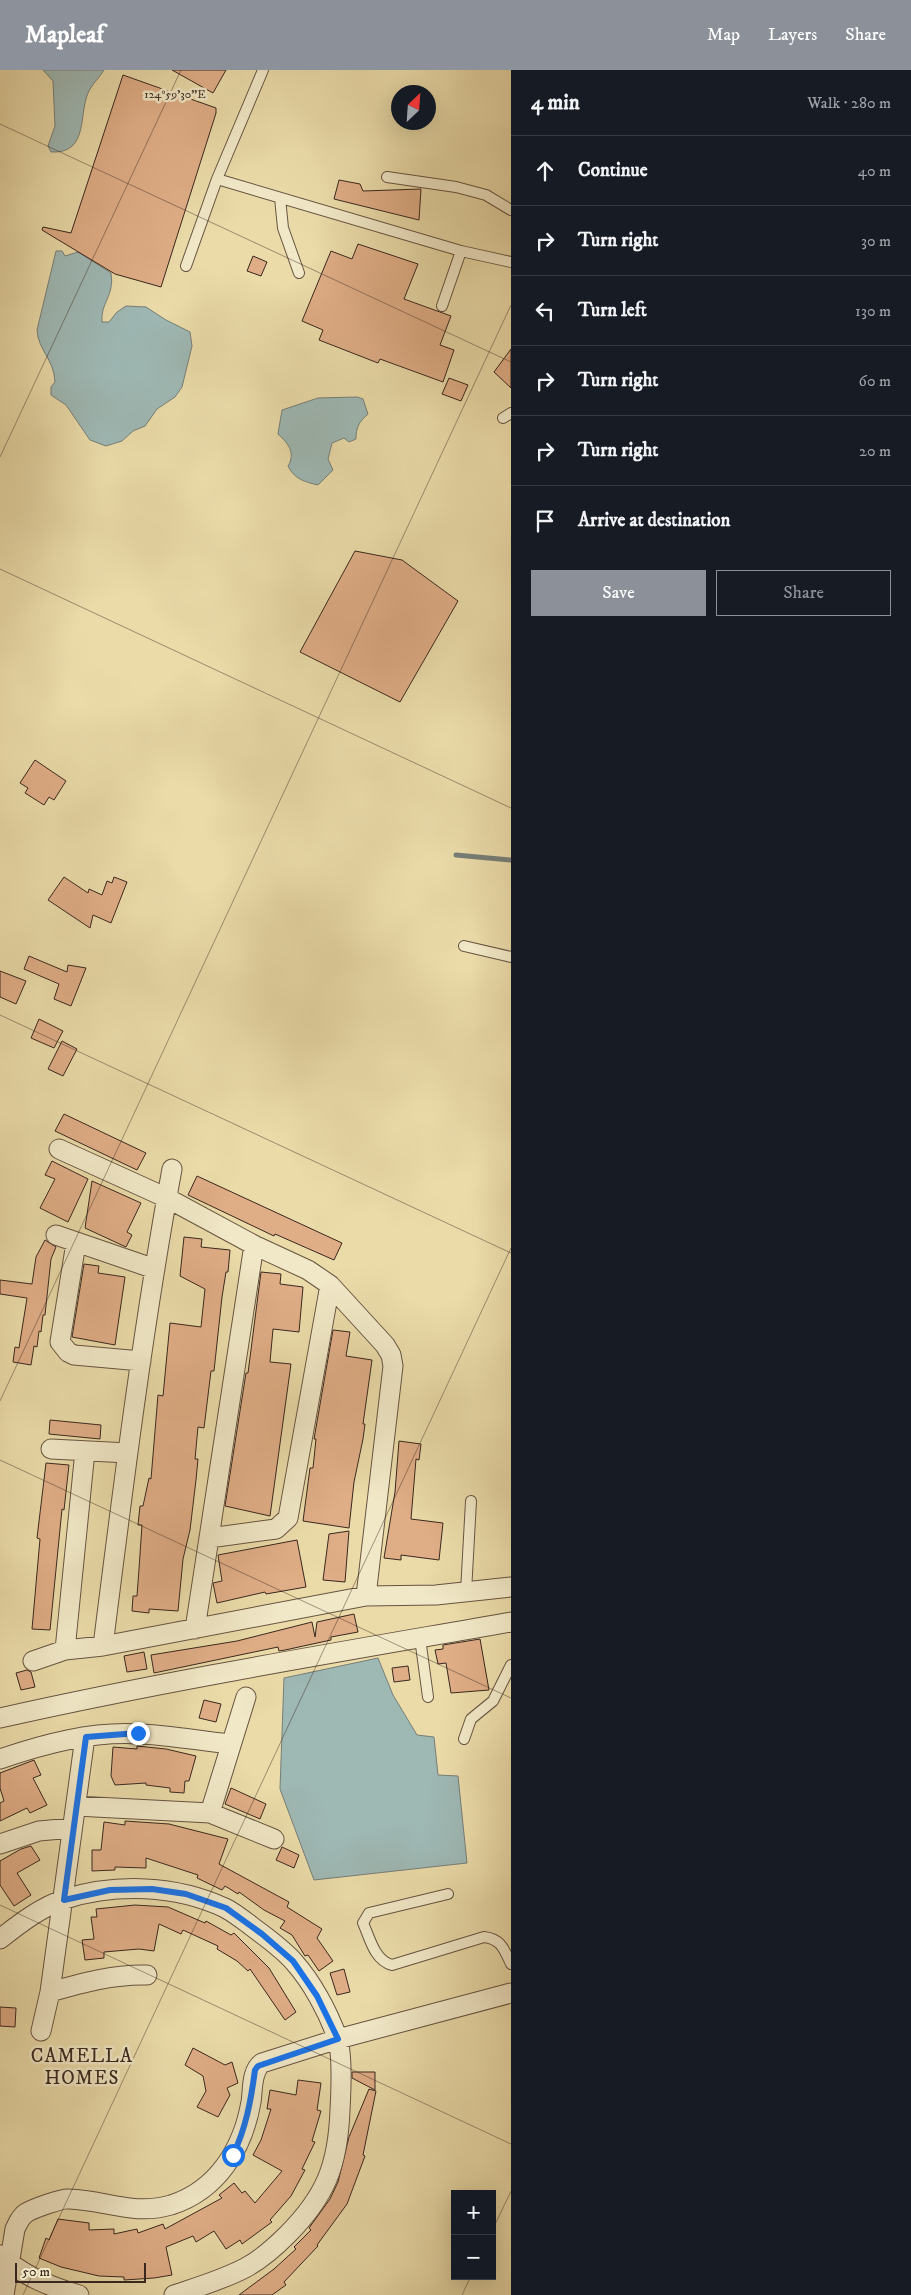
<!DOCTYPE html>
<html lang="en">
<head>
<meta charset="utf-8">
<style>
  body { margin:0; font-family:"IM FELL DW Pica",serif; background:#242831; color:#f1f3f6 }
  .controls { position:absolute; right:15px; bottom:15px; display:grid; overflow:hidden; border-radius:0px; box-shadow:0 5px 20px #0002 }
  .controls button { width:45px; height:45px; display:grid; place-items:center; padding:0; border:0; border-bottom:1px solid #363941; background:#171b24; color:#f1f3f6; font:25px sans-serif }
  .compass { position:absolute; left:391px; top:15px; width:45px; height:45px; border-radius:50%; background:#171b24; box-shadow:0 5px 20px #0002; rotate:25deg }
  .scale { position:absolute; left:15px; bottom:12px; width:131px; box-sizing:border-box; padding-left:5px; border:2px solid #3a271e; border-top:0; font-size:14px; line-height:18px; white-space:nowrap; color:#3a271e; -webkit-text-stroke:4px #f1e8c7; paint-order:stroke }
  .stop { position:absolute; width:15px; height:15px; margin:-11px; border:4px solid #1a73e8; border-radius:50%; background:#fff }
  .stop.end { background:#1a73e8; border-color:#fff; box-shadow:0 1px 5px #0008 }
  .list { margin:0; padding:0; list-style:none }
  h2 { display:flex; justify-content:space-between; align-items:center; height:65px; margin:0; padding:0 20px; font-size:21px }
  h2 small { font-size:16px; font-weight:400; color:#9ea1a6 }
  .list li { display:grid; grid-template-columns:32px 1fr auto; gap:15px; align-items:center; box-sizing:border-box; height:70px; padding:0 20px; border-top:1px solid #363941 }
  .list b { display:block; font-size:19px; white-space:nowrap }
  .list em { font-size:16px; font-style:normal; color:#9ea1a6 }
  .actions { display:flex; gap:10px; padding:15px 20px }
  .actions a { flex:1; padding:11px 0; border:1px solid #8c9099; border-radius:0px; text-align:center; font-size:18px; color:#8c9099 }
  .actions .main { background:#8c9099; color:#fff }
  .icon { flex:none; width:28px; height:28px; fill:none; stroke:currentColor; stroke-width:2; stroke-linecap:round; stroke-linejoin:round }
  .map { position:relative; flex:none; width:511px; height:2225px; overflow:hidden }
  header { display:flex; align-items:center; gap:30px; box-sizing:border-box; height:70px; padding:0 25px; background:#8c9099; color:#fff }
  header strong { font-size:24px }
  nav { display:flex; gap:28px; margin-inline-start:auto; font-size:18px }
  main { display:flex }
  aside { flex:1; background:#171b24 }
  .map>svg:first-child { display:block }
  .water { fill:#9eb8b4; stroke:#767e78 }
  .lines { fill:none; stroke-linecap:round; stroke-linejoin:round }
  .stream { stroke:#767e78; stroke-width:5 }
  .building { fill:#dfad86; stroke:#3a271e }
  .lane-casing { stroke:#665441; stroke-width:12 }
  .street-casing { stroke:#665441; stroke-width:21 }
  .lane { stroke:#f1e8c7; stroke-width:10 }
  .street { stroke:#f1e8c7; stroke-width:19 }
  .route { stroke:#1a73e8; stroke-width:6 }
  .ticks { fill:none; stroke:#3a271e; stroke-width:1; stroke-opacity:0.45 }
  .labels { text-anchor:middle; dominant-baseline:central; stroke-width:5; stroke-linejoin:round; paint-order:stroke }
  .neighbourhood-label { font-size:19px; letter-spacing:1px; fill:#3a271e; stroke:#f1e8c7 }
  .ticks-label { font-size:12px; text-anchor:middle; fill:#3a271e; stroke:#f1e8c7; stroke-width:5; stroke-linejoin:round; paint-order:stroke }
</style>
</head>
<body>
<header>
<strong>Mapleaf</strong>
<nav><a>Map</a><a>Layers</a><a>Share</a></nav>
</header>
<main>
<div class="map">
<svg width="511" height="2225" viewBox="0 0 511 2225">
  <rect width="100%" height="100%" fill="#eadba9"/>
  <filter id="stains"><feTurbulence type="fractalNoise" baseFrequency=".004" numOctaves="4"/><feColorMatrix values="0 0 0 0 .2 0 0 0 0 .09 0 0 0 0 .02 0 0 0 .5 -.17"/></filter>
  <radialGradient id="worn" r=".72"><stop offset=".6" stop-color="#630" stop-opacity="0"/><stop offset="1" stop-color="#630" stop-opacity=".3"/></radialGradient>
  <path class="water" d="M 43,0 L 104,0 C 100,7 94,12 90,19 C 77,41 91,84 51,82 L 48,76 L 55,56 L 53,11 Z
    M 56,181 L 62,181 L 65,186 L 78,182 L 111,203 C 115,226 100,233 102,252 L 109,252 L 117,242 L 126,236 L 146,237 L 166,250 L 190,262 L 192,276 L 182,317 L 175,327 L 157,339 L 145,356 L 133,361 L 122,371 L 106,376 L 90,370 L 66,335 L 51,325 L 51,317 L 55,312 C 54,289 38,280 37,260 Z
    M 357,327 L 363,329 L 368,344 C 359,352 356,357 356,369 L 349,372 L 344,368 L 332,373 L 328,389 L 333,400 L 318,415 C 305,412 294,409 288,396 C 296,383 288,373 278,364 L 282,340 L 318,328 Z
    M 378,1588 L 393,1625 L 417,1665 L 434,1667 L 438,1705 L 458,1706 L 467,1793 L 314,1810 L 280,1719 L 284,1608 Z"/>
  <g class="lines">
    <path class="stream" d="M 456,785 L 511,790"/>
  </g>
  <path class="building" d="M 172,0 L 226,0 L 213,23 Z
    M 123,5 L 216,38 L 216,43 L 161,217 L 115,204 L 42,160 L 43,157 L 71,163 Z
    M 339,110 L 360,114 L 363,121 L 421,119 L 419,150 L 334,129 Z
    M 358,174 L 418,194 L 404,229 L 451,246 L 440,275 L 454,280 L 443,312 L 380,289 L 378,293 L 319,270 L 323,260 L 302,251 L 331,181 L 352,189 Z
    M 253,186 L 267,192 L 261,206 L 247,201 Z
    M 511,279 L 511,318 L 494,302 Z
    M 449,308 L 468,315 L 461,331 L 442,324 Z
    M 355,481 L 402,490 L 458,531 L 400,632 L 300,582 Z
    M 35,690 L 66,711 L 54,730 L 49,727 L 44,735 L 25,723 L 28,718 L 20,713 Z
    M 64,807 L 88,823 L 89,819 L 102,825 L 107,811 L 112,813 L 114,807 L 127,812 L 111,853 L 93,845 L 90,858 L 48,830 Z
    M 29,886 L 67,902 L 68,895 L 86,898 L 71,936 L 54,929 L 59,914 L 24,899 Z
    M 0,901 L 26,911 L 16,934 L 0,927 Z
    M 39,949 L 63,961 L 54,978 L 31,968 Z
    M 62,971 L 77,979 L 63,1006 L 48,999 Z
    M 64,1044 L 146,1083 L 137,1100 L 55,1061 Z
    M 52,1091 L 88,1109 L 68,1152 L 40,1138 L 55,1109 L 45,1105 Z
    M 197,1106 L 342,1173 L 334,1190 L 275,1164 L 274,1166 L 188,1125 Z
    M 92,1111 L 141,1133 L 127,1162 L 132,1165 L 126,1177 L 85,1158 Z
    M 184,1167 L 202,1169 L 201,1177 L 230,1180 L 228,1202 L 226,1202 L 222,1227 L 214,1301 L 211,1301 L 204,1358 L 198,1357 L 195,1389 L 198,1389 L 196,1410 L 190,1460 L 183,1489 L 178,1541 L 149,1539 L 149,1543 L 132,1541 L 133,1526 L 137,1526 L 139,1499 L 142,1455 L 138,1455 L 140,1436 L 143,1436 L 149,1408 L 151,1409 L 158,1325 L 163,1326 L 170,1253 L 201,1257 L 205,1219 L 180,1206 Z
    M 45,1170 L 56,1177 L 51,1189 L 45,1245 L 43,1245 L 41,1262 L 39,1261 L 37,1277 L 34,1276 L 31,1295 L 13,1292 L 15,1277 L 19,1278 L 27,1228 L 0,1224 L 0,1210 L 32,1214 L 36,1187 Z
    M 84,1194 L 99,1196 L 98,1203 L 125,1207 L 115,1275 L 72,1267 Z
    M 261,1202 L 281,1204 L 280,1214 L 303,1217 L 299,1262 L 273,1259 L 270,1292 L 291,1294 L 270,1446 L 225,1436 L 246,1303 L 248,1303 Z
    M 333,1260 L 350,1262 L 346,1286 L 372,1290 L 363,1354 L 365,1354 L 363,1369 L 354,1412 L 349,1458 L 303,1451 L 310,1398 L 313,1398 L 316,1369 L 314,1369 Z
    M 50,1350 L 101,1355 L 100,1369 L 49,1364 Z
    M 399,1371 L 421,1374 L 419,1390 L 416,1389 L 411,1449 L 443,1453 L 439,1490 L 401,1485 L 401,1490 L 384,1488 L 395,1422 Z
    M 46,1393 L 69,1395 L 64,1440 L 62,1439 L 50,1560 L 32,1559 L 40,1469 L 37,1468 Z
    M 349,1461 L 345,1512 L 323,1510 L 329,1464 Z
    M 297,1470 L 306,1517 L 266,1524 L 265,1522 L 217,1533 L 213,1513 L 222,1511 L 218,1485 Z
    M 354,1544 L 358,1562 L 331,1567 L 331,1570 L 285,1580 L 279,1581 L 278,1577 L 154,1603 L 151,1585 L 237,1571 L 312,1552 L 315,1567 L 317,1552 Z
    M 480,1569 L 489,1620 L 451,1623 L 446,1593 L 438,1594 L 435,1580 L 443,1579 L 443,1575 Z
    M 144,1582 L 147,1599 L 127,1602 L 124,1586 Z
    M 408,1596 L 410,1610 L 394,1612 L 392,1598 Z
    M 27,1600 L 31,1602 L 35,1617 L 21,1620 L 16,1603 Z
    M 204,1630 L 221,1634 L 216,1652 L 199,1648 Z
    M 137,1676 L 166,1679 L 196,1686 L 189,1711 L 185,1711 L 184,1723 L 170,1722 L 170,1718 L 146,1715 L 146,1713 L 115,1715 L 111,1706 L 113,1677 L 137,1679 Z
    M 34,1690 L 41,1705 L 33,1708 L 47,1735 L 30,1743 L 27,1738 L 0,1751 L 0,1733 L 4,1731 L 0,1718 L 0,1703 Z
    M 231,1718 L 266,1734 L 260,1749 L 225,1734 Z
    M 125,1751 L 169,1754 L 228,1769 L 219,1794 L 289,1832 L 287,1837 L 322,1859 L 317,1868 L 333,1891 L 319,1901 L 308,1885 L 305,1886 L 292,1865 L 280,1858 L 285,1851 L 264,1840 L 239,1822 L 238,1824 L 225,1816 L 222,1820 L 197,1808 L 198,1805 L 146,1788 L 146,1798 L 115,1797 L 115,1800 L 92,1801 L 92,1780 L 101,1780 L 104,1752 L 125,1755 Z
    M 31,1776 L 40,1790 L 17,1803 L 31,1825 L 14,1836 L 0,1815 L 0,1791 L 21,1779 Z
    M 282,1777 L 299,1785 L 294,1798 L 276,1790 Z
    M 135,1835 L 168,1837 L 205,1853 L 206,1851 L 231,1865 L 234,1863 L 269,1898 L 296,1942 L 285,1950 L 250,1899 L 248,1901 L 237,1891 L 217,1879 L 218,1876 L 183,1860 L 181,1864 L 159,1854 L 154,1881 L 139,1879 L 104,1882 L 104,1888 L 85,1890 L 82,1870 L 94,1869 L 91,1847 L 97,1847 L 96,1839 Z
    M 344,1899 L 350,1922 L 337,1925 L 330,1903 Z
    M 0,1937 L 16,1938 L 15,1957 L 0,1956 Z
    M 193,1978 L 225,1995 L 232,1992 L 238,2013 L 227,2018 L 230,2025 L 218,2047 L 197,2037 L 206,2021 L 203,2006 L 185,1995 Z
    M 352,2002 L 375,2002 L 375,2020 L 352,2008 Z
    M 298,2010 L 321,2013 L 317,2040 L 321,2041 L 312,2071 L 315,2072 L 302,2099 L 305,2100 L 291,2126 L 270,2150 L 272,2152 L 242,2174 L 240,2170 L 226,2179 L 214,2161 L 196,2172 L 193,2166 L 166,2177 L 172,2205 L 154,2208 L 124,2210 L 124,2207 L 99,2206 L 61,2197 L 39,2188 L 46,2168 L 49,2170 L 58,2149 L 89,2153 L 89,2160 L 114,2159 L 114,2164 L 137,2159 L 138,2163 L 163,2154 L 165,2159 L 222,2128 L 219,2125 L 234,2113 L 242,2123 L 245,2121 L 255,2133 L 282,2101 L 253,2085 L 261,2070 L 271,2039 L 267,2039 L 270,2020 L 296,2025 Z
    M 369,2019 L 376,2021 L 363,2085 L 365,2086 L 347,2134 L 317,2175 L 318,2176 L 284,2212 L 286,2215 L 272,2225 L 239,2225 L 274,2199 L 296,2179 L 294,2177 L 311,2160 L 309,2158 L 330,2129 L 338,2112 L 349,2067 Z"/>
  <g class="lines">
    <defs>
      <path id="lane" d="M 387,107 L 456,117 L 486,125 L 511,140
        M 217,109 L 461,181 L 511,192
        M 280,128 L 283,158 L 299,203
        M 186,196 L 217,109 L 263,0
        M 442,236 L 461,181
        M 503,348 L 511,343
        M 464,876 L 511,887
        M 466,1522 L 471,1431
        M 420,1568 L 428,1627
        M 464,1669 L 471,1649 L 493,1631 L 511,1595
        M 448,1824 L 369,1843 L 363,1853 C 370,1868 374,1890 392,1895 L 484,1867 C 501,1869 504,1879 511,1894"/>
      <path id="street" d="M 59,1079 L 167,1128 L 254,1175 L 308,1200 L 330,1215 L 385,1275 L 391,1285 L 393,1296 L 366,1526
        M 56,1165 L 155,1199
        M 76,1173 L 60,1272 L 68,1282 L 74,1285 L 141,1291
        M 51,1379 L 128,1383
        M 209,1468 L 276,1459 L 288,1448 L 330,1215
        M 195,1559 L 254,1175
        M 103,1576 C 123,1417 143,1257 172,1099
        M 65,1580 L 85,1381
        M 33,1591 L 65,1580 L 103,1576 L 366,1526 L 436,1525 L 511,1517
        M 0,1648 C 169,1610 340,1582 511,1552
        M 0,1689 C 44,1674 92,1661 139,1664 C 169,1665 200,1671 231,1674
        M 76,1736 L 210,1743 L 274,1769
        M 210,1743 L 246,1627
        M 0,1774 L 39,1761 L 72,1758
        M 0,1869 C 19,1854 41,1837 65,1829 C 116,1813 176,1815 225,1838 C 233,1842 242,1849 250,1855 C 264,1866 282,1878 294,1892 C 312,1912 328,1942 337,1967 C 343,1984 341,2021 340,2040 C 338,2095 326,2126 287,2165 C 275,2177 260,2190 245,2198 C 222,2210 198,2217 174,2225
        M 50,1922 C 82,1913 114,1904 147,1905
        M 41,1961 L 50,1922 L 85,1667
        M 1,2185 C 22,2206 51,2217 79,2225
        M 4,2225 L 15,2159 C 18,2153 20,2147 26,2143 C 32,2139 62,2128 69,2129 C 105,2130 133,2146 171,2135 C 218,2120 243,2078 251,2032 C 253,2020 251,2001 262,1993 L 338,1969 L 511,1923"/>
    </defs>
    <use href="#lane" class="lane-casing"/>
    <use href="#street" class="street-casing"/>
    <use href="#lane" class="lane"/>
    <use href="#street" class="street"/>
  </g>
  <g class="lines">
    <path class="route" d="M 138,1663 L 86,1667 L 64,1830 L 110,1820 L 152,1819 L 186,1824 L 226,1838 L 262,1864 L 293,1891 L 317,1926 L 338,1969 L 258,1996 L 255,2000 C 251,2030 246,2058 233,2085"/>
  </g>
  <path class="ticks" d="M 0,54 L 511,292M 0,387 L 181,0M 0,499 L 511,738M 0,945 L 511,1183M 0,1331 L 511,235M 0,1390 L 511,1628M 0,1835 L 511,2074M 492,2161 L 511,2121M 23,2225 L 511,1178M 462,2225 L 471,2206"/>
  <g class="labels">
    <g class="neighbourhood-label">
      <text x="82" y="1986">CAMELLA<tspan x="82" dy="22">HOMES</tspan></text>
    </g>
  </g>
  <g class="ticks-label">
    <text x="175" y="28">124°59'30"E</text>
  </g>
  <rect width="100%" height="100%" filter="url(#stains)"/>
  <rect width="100%" height="100%" fill="url(#worn)"/>
</svg>
<div class="controls">
<button>+</button>
<button>−</button>
</div>
<svg class="compass" viewBox="-18 -18 36 36"><path d="M0-13l5 13h-10z" fill="#e53935"/><path d="M0 13l5-13h-10z" fill="#9ea1a6"/></svg>
<div class="scale">50 m</div>
<div class="stop" style="left:233px;top:2085px"></div>
<div class="stop end" style="left:138px;top:1663px"></div>
</div>
<aside>
<h2>4 min<small>Walk · 280 m</small></h2>
<ul class="list">
<li><svg class="icon" aria-label="ahead" viewBox="0 0 24 24"><path d="M12 20V5M6 11l6-6 6 6"/></svg><div><b>Continue</b></div><em>40 m</em></li>
<li><svg class="icon" aria-label="right" viewBox="0 0 24 24"><path d="M7 20v-9h11M14 6l5 5-5 5"/></svg><div><b>Turn right</b></div><em>30 m</em></li>
<li><svg class="icon" aria-label="left" viewBox="0 0 24 24"><path d="M17 20v-9H6M10 6l-5 5 5 5"/></svg><div><b>Turn left</b></div><em>130 m</em></li>
<li><svg class="icon" aria-label="right" viewBox="0 0 24 24"><path d="M7 20v-9h11M14 6l5 5-5 5"/></svg><div><b>Turn right</b></div><em>60 m</em></li>
<li><svg class="icon" aria-label="right" viewBox="0 0 24 24"><path d="M7 20v-9h11M14 6l5 5-5 5"/></svg><div><b>Turn right</b></div><em>20 m</em></li>
<li><svg class="icon" aria-label="arrive" viewBox="0 0 24 24"><path d="M6 21V4h12l-3 4 3 4H6"/></svg><div><b>Arrive at destination</b></div></li>
</ul>
<div class="actions"><a class="main">Save</a><a>Share</a></div>
</aside>
</main>
</body>
</html>
